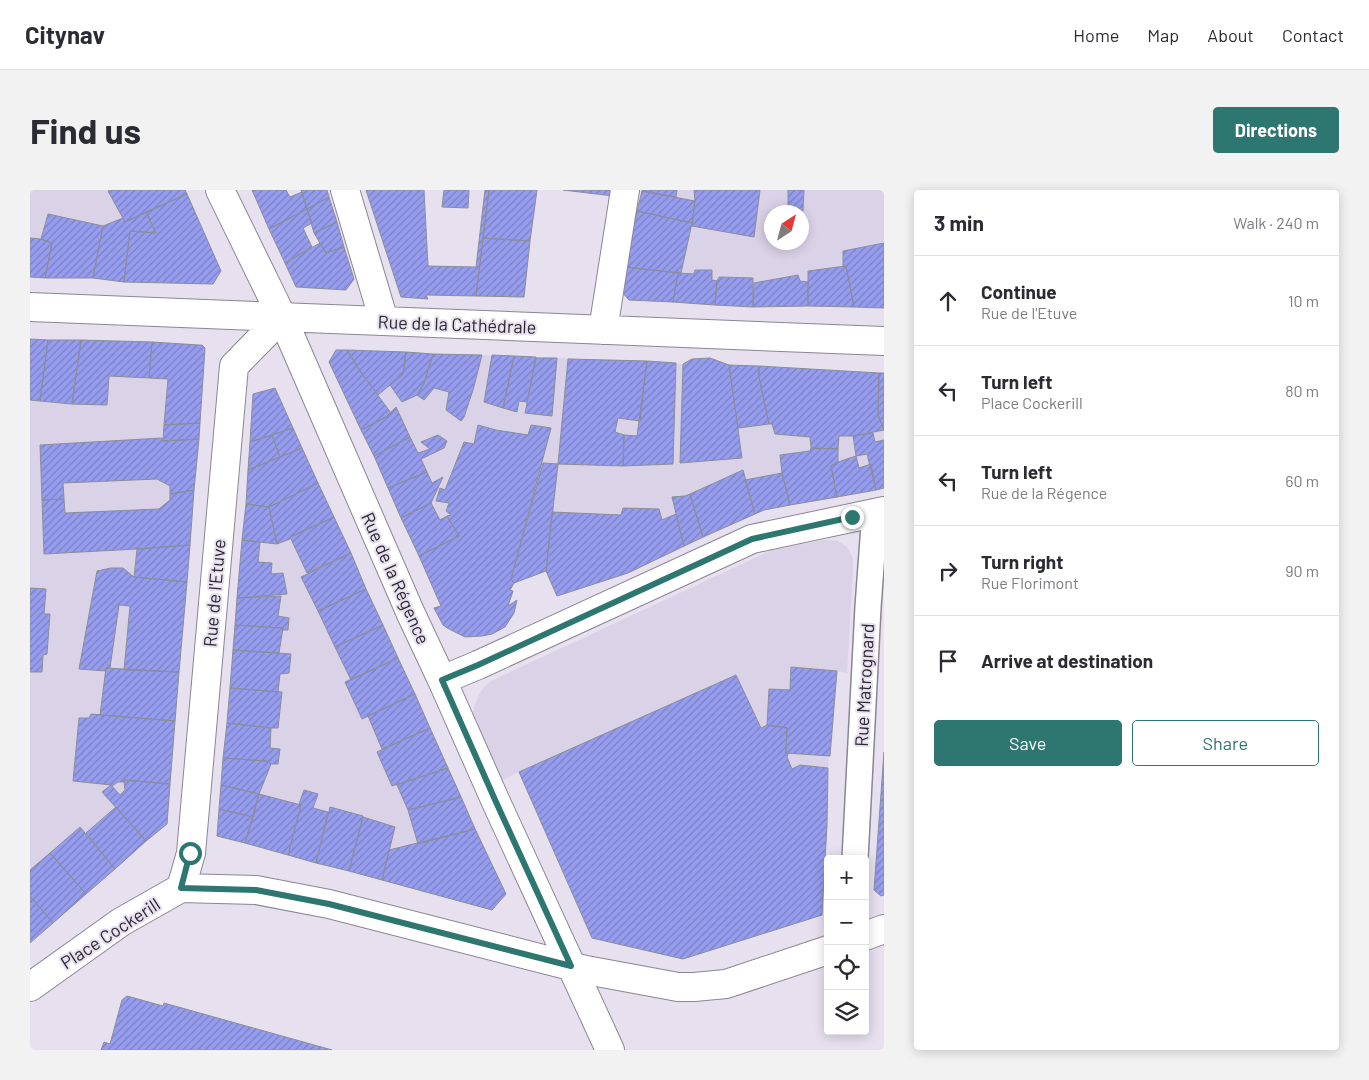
<!DOCTYPE html>
<html lang="en">
<head>
<meta charset="utf-8">
<style>
  body { margin:0; font-family:Barlow,sans-serif; background:#f2f2f3; color:#2b2b33 }
  .controls { position:absolute; right:15px; bottom:15px; display:grid; overflow:hidden; border-radius:5px; box-shadow:0 2px 12px #0003 }
  .controls button { width:45px; height:45px; display:grid; place-items:center; padding:0; border:0; border-bottom:1px solid #e1e1e2; background:#fff; color:#2b2b33; font:25px sans-serif }
  .compass { position:absolute; left:734px; top:15px; width:45px; height:45px; border-radius:50%; background:#fff; box-shadow:0 2px 12px #0003; rotate:36deg }
  .stop { position:absolute; width:15px; height:15px; margin:-11px; border:4px solid #2e7670; border-radius:50%; background:#fff }
  .stop.end { background:#2e7670; border-color:#fff; box-shadow:0 1px 5px #0008 }
  .list { margin:0; padding:0; list-style:none }
  h2 { display:flex; justify-content:space-between; align-items:center; height:65px; margin:0; padding:0 20px; font-size:21px }
  h2 small { font-size:16px; font-weight:400; color:#7c7c81 }
  .list li { display:grid; grid-template-columns:32px 1fr auto; gap:15px; align-items:center; box-sizing:border-box; height:90px; padding:0 20px; border-top:1px solid #e1e1e2 }
  .list b { display:block; font-size:19px; white-space:nowrap }
  .list p { margin:0; font-size:16px; white-space:nowrap; color:#7c7c81 }
  .list em { font-size:16px; font-style:normal; color:#7c7c81 }
  .actions { display:flex; gap:10px; padding:15px 20px }
  .actions a { flex:1; padding:11px 0; border:1px solid #2e7670; border-radius:5px; text-align:center; font-size:18px; color:#2e7670 }
  .actions .main { background:#2e7670; color:#fff }
  .icon { flex:none; width:28px; height:28px; fill:none; stroke:currentColor; stroke-width:2; stroke-linecap:round; stroke-linejoin:round }
  .map { position:relative; flex:none; width:854px; height:860px; overflow:hidden; border-radius:5px }
  header { display:flex; align-items:center; gap:30px; box-sizing:border-box; height:70px; padding:0 25px; background:#fff; border-bottom:1px solid #e1e1e2 }
  header strong { font-size:24px }
  nav { display:flex; gap:28px; margin-inline-start:auto; font-size:18px }
  .intro { display:flex; align-items:center; justify-content:space-between; box-sizing:border-box; height:120px; padding:0 30px }
  h1 { margin:0; font-size:35px }
  .button { padding:12px 22px; border-radius:5px; background:#2e7670; color:#fff; font-size:18px; font-weight:700 }
  main { display:flex; gap:30px; padding:0 30px }
  aside { flex:1; background:#fff; border-radius:5px; box-shadow:0 2px 12px #0003 }
  .map>svg:first-child { display:block }
  .built { fill:#dad2e7; fill-rule:evenodd }
  .building { fill:url(#building-hatch); stroke:#8b8d9a }
  .lines { fill:none; stroke-linecap:round; stroke-linejoin:round }
  .pedestrian-casing { stroke:#8a8693; stroke-width:28 }
  .minor-casing { stroke:#8a8693; stroke-width:30 }
  .tertiary-casing { stroke:#8a8693; stroke-width:30 }
  .pedestrian { stroke:#fff; stroke-width:25 }
  .minor { stroke:#fff; stroke-width:28 }
  .tertiary { stroke:#fff; stroke-width:28 }
  .route { stroke:#2e7670; stroke-width:6 }
  .labels { text-anchor:middle; dominant-baseline:central; stroke-width:4; stroke-linejoin:round; paint-order:stroke }
  .street-label { font-size:18px; fill:#2a282e; stroke:#e6e0ef }
</style>
</head>
<body>
<header>
<strong>Citynav</strong>
<nav><a>Home</a><a>Map</a><a>About</a><a>Contact</a></nav>
</header>
<div class="intro"><h1>Find us</h1><a class="button">Directions</a></div>
<main>
<div class="map">
<svg width="854" height="860" viewBox="0 0 854 860">
  <defs>
    <pattern id="building-hatch" width="6" height="6" patternUnits="userSpaceOnUse" patternTransform="scale(1.25)"><rect width="6" height="6" fill="#969def"/><path d="M-1 1l2-2M0 6l6-6M5 7l2-2" fill="none" stroke="#7b80c2"/></pattern>
  </defs>
  <rect width="100%" height="100%" fill="#e6e0ef"/>
  <path class="built" d="M 0,0 L 155,0 L 94,92 L 63,88 L 0,87 Z
    M 612,0 L 854,0 L 854,118 L 779,116 L 723,117 L 599,110 L 590,100 ZM 742,22 L 772,22 L 772,52 L 742,52 Z
    M 0,149 L 169,155 L 172,155 L 175,158 L 175,161 L 137,634 L 0,753 Z
    M 306,160 L 617,171 L 653,174 L 662,169 L 680,168 L 699,175 L 854,183 L 854,298 L 734,320 L 598,383 L 527,406 L 516,381 L 484,393 L 481,399 L 483,401 L 478,415 L 487,410 L 484,423 L 475,437 L 462,444 L 452,446 L 435,447 L 419,439 L 413,435 L 404,418 L 411,415 L 344,266 L 299,172 Z
    M 223,204 L 263,238 L 304,327 L 476,704 L 462,720 L 187,646 L 212,350 L 216,314 Z
    M 795,350 L 808,351 L 817,357 L 823,368 L 823,380 L 817,483 L 807,481 L 798,578 L 792,725 L 653,769 L 562,748 L 489,582 L 471,591 L 442,532 L 444,517 L 449,505 L 454,497 L 461,491 L 742,360 Z"/>
  <path class="building" d="M 80,0 L 155,0 L 157,4 L 95,32 L 78,1 Z
    M 222,0 L 256,0 L 260,7 L 272,2 L 277,19 L 239,39 Z
    M 271,0 L 297,0 L 299,7 L 277,19 Z
    M 336,0 L 394,0 L 398,76 L 446,77 L 455,0 L 459,0 L 446,106 L 396,105 L 398,109 L 371,107 Z
    M 414,0 L 439,0 L 438,18 L 412,17 Z
    M 459,0 L 507,0 L 500,51 L 453,48 Z
    M 533,0 L 584,0 L 583,6 Z
    M 612,0 L 647,0 L 646,7 L 612,1 Z
    M 664,0 L 730,0 L 724,47 L 662,36 L 665,11 Z
    M 758,0 L 774,0 L 773,21 L 758,21 Z
    M 612,1 L 665,11 L 662,33 L 607,21 Z
    M 157,4 L 191,81 L 183,94 L 94,92 L 100,41 L 126,43 L 116,22 Z
    M 299,7 L 307,32 L 284,43 L 277,19 Z
    M 277,19 L 282,33 L 273,38 L 282,57 L 255,73 L 239,39 Z
    M 607,21 L 662,33 L 651,83 L 595,77 Z
    M 116,22 L 126,43 L 100,41 L 94,92 L 63,88 L 73,36 L 93,28 L 95,32 Z
    M 18,24 L 73,36 L 63,88 L 15,88 L 22,53 L 11,49 Z
    M 307,32 L 314,57 L 296,63 L 284,43 Z
    M 0,48 L 11,49 L 22,53 L 15,88 L 0,87 Z
    M 453,48 L 500,51 L 494,107 L 446,106 Z
    M 290,53 L 296,63 L 314,57 L 324,89 L 316,100 L 266,97 L 255,73 Z
    M 854,53 L 854,118 L 824,117 L 816,76 L 813,77 L 813,61 Z
    M 816,76 L 824,117 L 778,116 L 778,81 Z
    M 595,77 L 648,83 L 643,112 L 599,110 L 590,100 Z
    M 665,80 L 682,80 L 682,90 L 687,91 L 685,115 L 643,112 L 648,83 L 664,84 Z
    M 768,85 L 770,91 L 778,92 L 778,116 L 723,117 L 724,93 Z
    M 689,87 L 723,88 L 723,117 L 685,115 L 687,91 Z
    M 0,149 L 18,150 L 10,211 L 0,210 Z
    M 18,150 L 51,150 L 42,214 L 10,211 Z
    M 51,150 L 122,152 L 119,188 L 79,186 L 77,215 L 42,214 Z
    M 122,152 L 169,155 L 172,155 L 175,158 L 170,233 L 134,235 L 138,189 L 119,188 Z
    M 306,160 L 317,160 L 332,184 L 361,223 L 356,227 L 331,240 L 299,172 Z
    M 317,160 L 376,162 L 373,184 L 348,205 L 332,184 Z
    M 376,162 L 403,164 L 394,193 L 387,205 L 372,212 L 360,195 L 373,184 Z
    M 403,164 L 452,165 L 443,200 L 434,227 L 431,231 L 416,220 L 419,202 L 404,198 L 394,210 L 387,205 L 394,193 Z
    M 462,165 L 484,166 L 473,218 L 454,212 Z
    M 484,166 L 506,167 L 497,212 L 489,211 L 487,222 L 473,218 Z
    M 506,168 L 527,168 L 522,226 L 495,223 Z
    M 680,168 L 699,175 L 712,268 L 650,273 L 653,174 L 662,169 Z
    M 538,169 L 617,171 L 610,231 L 588,228 L 585,242 L 594,245 L 593,276 L 528,274 Z
    M 617,171 L 646,173 L 643,274 L 593,276 L 594,245 L 607,246 Z
    M 699,175 L 729,176 L 729,187 L 739,234 L 708,238 Z
    M 729,176 L 849,183 L 848,225 L 854,240 L 823,246 L 809,246 L 808,259 L 781,258 L 780,247 L 745,244 L 742,234 L 739,234 L 729,187 Z
    M 849,183 L 854,183 L 854,240 L 848,225 Z
    M 245,198 L 263,238 L 220,252 L 223,204 Z
    M 366,217 L 380,247 L 344,266 L 331,240 L 356,227 Z
    M 170,233 L 169,249 L 133,251 L 134,235 Z
    M 448,235 L 466,240 L 498,245 L 501,235 L 521,238 L 481,389 L 484,393 L 480,400 L 483,401 L 478,416 L 487,410 L 484,423 L 475,437 L 462,444 L 452,446 L 435,447 L 419,439 L 413,435 L 404,418 L 411,416 L 389,366 L 429,346 L 417,326 L 421,325 L 416,321 L 419,313 L 406,311 L 410,298 L 415,300 L 434,252 L 444,254 Z
    M 263,238 L 272,258 L 250,267 L 242,245 Z
    M 843,243 L 845,252 L 854,250 L 854,298 L 846,300 L 837,264 L 826,266 L 823,246 Z
    M 242,245 L 250,267 L 218,280 L 220,252 Z
    M 408,245 L 417,251 L 414,258 L 391,269 L 397,282 L 358,298 L 344,266 L 380,247 L 388,263 L 400,259 L 391,252 Z
    M 132,248 L 133,251 L 169,249 L 164,300 L 140,304 L 140,296 L 127,289 L 33,293 L 34,309 L 12,310 L 10,255 Z
    M 272,258 L 288,293 L 239,317 L 216,314 L 218,280 Z
    M 781,258 L 808,259 L 808,272 L 801,276 L 807,307 L 760,315 L 752,283 L 750,265 L 780,261 Z
    M 826,266 L 829,278 L 841,274 L 846,300 L 807,307 L 801,276 L 808,272 Z
    M 513,273 L 528,274 L 516,381 L 484,393 L 481,389 Z
    M 713,280 L 725,324 L 673,347 L 660,304 Z
    M 397,282 L 402,293 L 413,287 L 401,313 L 371,328 L 358,298 Z
    M 752,283 L 760,315 L 734,320 L 725,324 L 715,290 Z
    M 288,293 L 304,327 L 260,347 L 260,349 L 247,354 L 239,317 Z
    M 164,300 L 160,355 L 107,359 L 14,364 L 12,310 L 34,309 L 35,323 L 129,319 L 140,310 L 140,304 Z
    M 660,304 L 673,347 L 654,356 L 642,307 L 655,306 Z
    M 401,313 L 410,330 L 417,326 L 429,346 L 389,366 L 371,328 Z
    M 216,314 L 239,317 L 247,354 L 212,350 Z
    M 593,318 L 629,319 L 632,330 L 646,324 L 654,356 L 598,383 L 527,406 L 516,381 L 522,322 L 591,325 Z
    M 304,327 L 321,363 L 277,383 L 260,347 Z
    M 212,350 L 230,352 L 228,372 L 242,373 L 241,384 L 253,383 L 257,404 L 207,408 Z
    M 160,355 L 157,392 L 104,387 L 107,359 Z
    M 321,363 L 336,399 L 288,421 L 271,387 Z
    M 81,378 L 93,378 L 104,387 L 157,392 L 149,482 L 94,480 L 100,416 L 89,415 L 80,478 L 76,478 L 76,481 L 49,479 L 67,381 Z
    M 0,398 L 16,399 L 14,424 L 20,424 L 17,464 L 13,465 L 12,482 L 0,482 Z
    M 336,399 L 353,435 L 305,457 L 288,421 Z
    M 251,406 L 248,426 L 259,428 L 258,440 L 252,440 L 253,438 L 205,435 L 207,408 Z
    M 205,435 L 253,438 L 249,463 L 203,460 Z
    M 353,435 L 368,468 L 321,490 L 305,457 Z
    M 203,460 L 261,464 L 259,483 L 250,484 L 248,502 L 200,498 Z
    M 368,468 L 385,504 L 332,529 L 315,492 Z
    M 761,477 L 807,481 L 800,566 L 756,563 L 757,538 L 737,535 L 739,499 L 760,500 Z
    M 76,478 L 149,482 L 145,531 L 70,525 Z
    M 706,485 L 731,538 L 737,535 L 757,538 L 756,563 L 758,563 L 757,567 L 762,579 L 770,575 L 798,578 L 797,635 L 792,725 L 653,769 L 562,748 L 489,582 Z
    M 200,498 L 252,502 L 248,538 L 241,538 L 197,533 Z
    M 385,504 L 400,538 L 352,559 L 338,526 Z
    M 61,524 L 145,531 L 140,594 L 94,590 L 94,592 L 88,592 L 82,596 L 81,595 L 43,591 L 49,528 L 59,528 Z
    M 197,533 L 241,538 L 240,558 L 250,559 L 248,574 L 241,574 L 236,571 L 193,568 Z
    M 400,538 L 418,578 L 362,596 L 347,562 Z
    M 854,562 L 854,705 L 851,706 L 844,700 Z
    M 193,568 L 236,571 L 241,574 L 229,604 L 191,595 Z
    M 418,578 L 431,607 L 378,620 L 367,595 Z
    M 94,590 L 140,594 L 137,634 L 116,651 L 72,602 L 81,595 L 90,605 L 95,600 Z
    M 191,595 L 229,604 L 223,627 L 189,619 Z
    M 274,600 L 288,604 L 283,618 L 298,622 L 286,673 L 258,665 L 271,615 L 269,614 Z
    M 229,604 L 271,615 L 258,665 L 215,653 Z
    M 431,607 L 445,639 L 388,654 L 378,620 Z
    M 86,617 L 116,651 L 85,679 L 56,643 Z
    M 300,617 L 333,626 L 319,681 L 286,673 Z
    M 189,619 L 223,627 L 215,653 L 187,646 Z
    M 333,627 L 365,637 L 352,690 L 319,681 Z
    M 50,637 L 85,679 L 56,704 L 20,663 Z
    M 445,639 L 476,704 L 462,720 L 352,690 L 359,660 Z
    M 20,663 L 56,704 L 23,733 L 0,706 L 0,680 Z
    M 0,706 L 23,733 L 0,753 Z
    M 97,806 L 133,816 L 134,813 L 302,860 L 71,860 L 74,852 L 80,854 L 92,810 Z"/>
  <g class="lines">
    <defs>
      <path id="pedestrian" d="M 825,669 L 838,417 L 845,322"/>
      <path id="minor" d="M 190,0 L 252,127 L 381,424 L 412,490 L 466,612 L 580,860
        M 315,0 L 354,131
        M 0,117 L 854,151
        M 573,140 L 595,0
        M 412,490 L 448,475 L 722,349 L 854,321
        M 151,698 L 161,663 L 204,176 L 252,127"/>
      <path id="tertiary" d="M 835,746 L 854,739
        M 0,797 L 91,732 L 151,698 L 226,700 L 299,714 L 556,780 L 648,797 L 664,797 L 696,794 L 798,760"/>
    </defs>
    <use href="#pedestrian" class="pedestrian-casing"/>
    <use href="#minor" class="minor-casing"/>
    <use href="#tertiary" class="tertiary-casing"/>
    <use href="#pedestrian" class="pedestrian"/>
    <use href="#minor" class="minor"/>
    <use href="#tertiary" class="tertiary"/>
  </g>
  <g class="lines">
    <path class="route" d="M 160,663 L 151,698 L 226,700 L 299,714 L 541,776 L 466,612 L 412,490 L 448,475 L 722,349 L 822,327"/>
  </g>
  <g class="labels">
    <g class="street-label">
      <text transform="translate(427 134) rotate(2)">Rue de la Cathédrale</text>
      <text transform="translate(366 388) rotate(66)">Rue de la Régence</text>
      <text transform="translate(184 403) rotate(-85)">Rue de l'Etuve</text>
      <text transform="translate(834 495) rotate(-87)">Rue Matrognard</text>
      <text transform="translate(80 743) rotate(-33)">Place Cockerill</text>
    </g>
  </g>
</svg>
<div class="controls">
<button>+</button>
<button>−</button>
<button><svg class="icon" aria-label="locate" viewBox="0 0 24 24"><circle cx="12" cy="12" r="6"/><path d="M12 2v4M12 18v4M2 12h4M18 12h4"/></svg></button>
<button><svg class="icon" aria-label="layers" viewBox="0 0 24 24"><path d="M12 4l9 5-9 5-9-5zM3 14l9 5 9-5"/></svg></button>
</div>
<svg class="compass" viewBox="-18 -18 36 36"><path d="M0-13l5 13h-10z" fill="#e53935"/><path d="M0 13l5-13h-10z" fill="#7c7c81"/></svg>
<div class="stop" style="left:160px;top:663px"></div>
<div class="stop end" style="left:822px;top:327px"></div>
</div>
<aside>
<h2>3 min<small>Walk · 240 m</small></h2>
<ul class="list">
<li><svg class="icon" aria-label="ahead" viewBox="0 0 24 24"><path d="M12 20V5M6 11l6-6 6 6"/></svg><div><b>Continue</b><p>Rue de l'Etuve</p></div><em>10 m</em></li>
<li><svg class="icon" aria-label="left" viewBox="0 0 24 24"><path d="M17 20v-9H6M10 6l-5 5 5 5"/></svg><div><b>Turn left</b><p>Place Cockerill</p></div><em>80 m</em></li>
<li><svg class="icon" aria-label="left" viewBox="0 0 24 24"><path d="M17 20v-9H6M10 6l-5 5 5 5"/></svg><div><b>Turn left</b><p>Rue de la Régence</p></div><em>60 m</em></li>
<li><svg class="icon" aria-label="right" viewBox="0 0 24 24"><path d="M7 20v-9h11M14 6l5 5-5 5"/></svg><div><b>Turn right</b><p>Rue Florimont</p></div><em>90 m</em></li>
<li><svg class="icon" aria-label="arrive" viewBox="0 0 24 24"><path d="M6 21V4h12l-3 4 3 4H6"/></svg><div><b>Arrive at destination</b></div></li>
</ul>
<div class="actions"><a class="main">Save</a><a>Share</a></div>
</aside>
</main>
</body>
</html>
